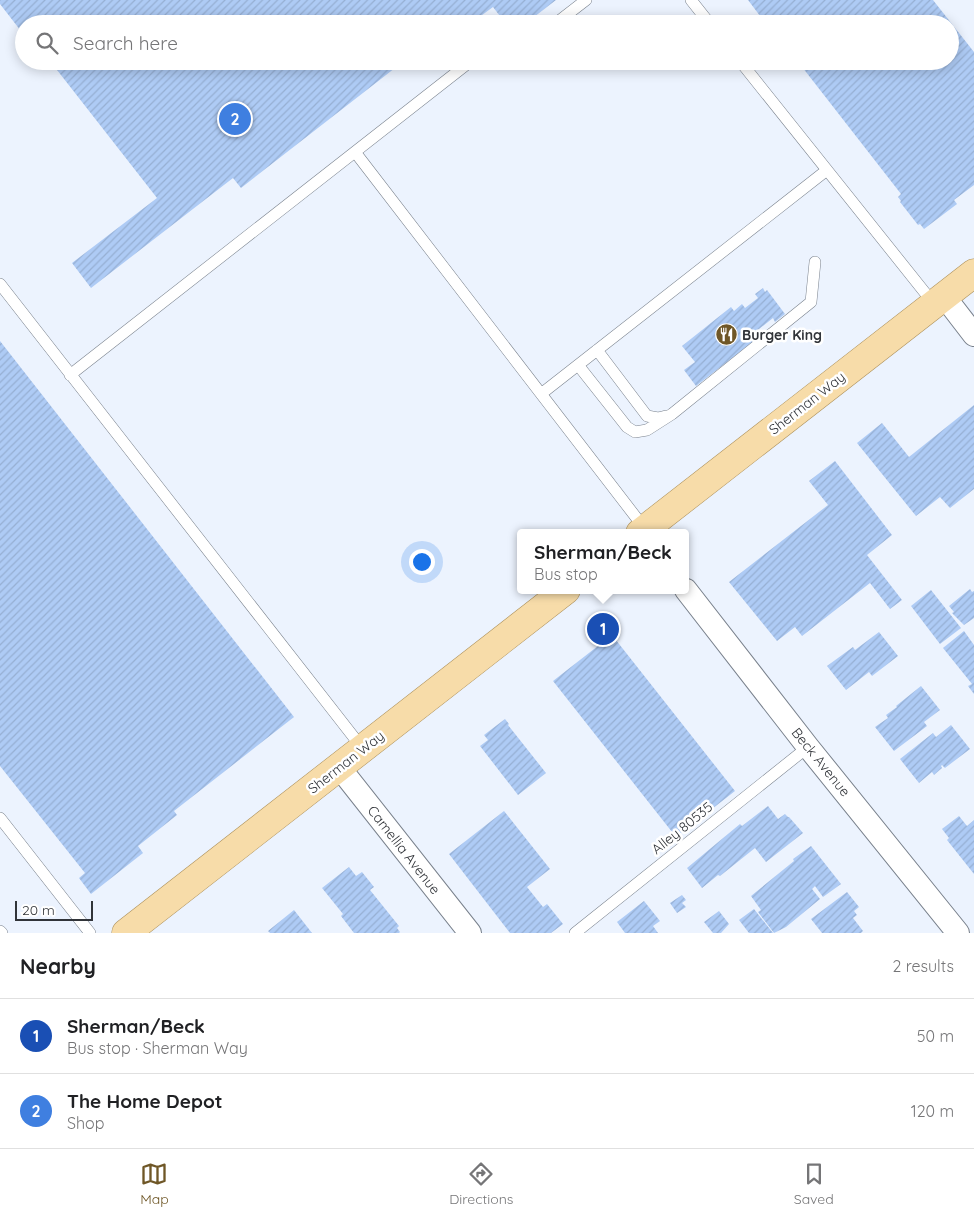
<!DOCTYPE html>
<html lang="en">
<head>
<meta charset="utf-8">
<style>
  body { margin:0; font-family:Quicksand,sans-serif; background:#f2f2f2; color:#202124 }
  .scale { position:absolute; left:15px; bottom:12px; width:78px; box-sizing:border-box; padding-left:5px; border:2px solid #313439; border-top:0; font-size:14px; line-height:18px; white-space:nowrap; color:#313439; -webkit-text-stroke:4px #fff; paint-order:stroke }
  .you { position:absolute; left:421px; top:561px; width:18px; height:18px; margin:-12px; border:4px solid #fff; border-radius:50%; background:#1a73e8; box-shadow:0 0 0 8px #1a73e833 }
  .badge { display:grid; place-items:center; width:32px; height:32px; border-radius:50%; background:#6f5727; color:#fff; font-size:16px; font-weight:700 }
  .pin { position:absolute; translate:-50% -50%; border:2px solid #fff; box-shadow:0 1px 5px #0006 }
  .popup { position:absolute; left:517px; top:529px; width:172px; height:65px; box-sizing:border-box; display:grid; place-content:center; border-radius:5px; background:#fff; filter:drop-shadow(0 1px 4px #0005); font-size:16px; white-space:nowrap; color:#757577 }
  .popup b { font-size:19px; color:#202124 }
  .popup::after { content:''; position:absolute; left:50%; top:100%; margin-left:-10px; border:10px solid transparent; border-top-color:#fff }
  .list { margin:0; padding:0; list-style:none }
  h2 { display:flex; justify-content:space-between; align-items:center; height:65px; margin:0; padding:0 20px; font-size:21px }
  h2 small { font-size:16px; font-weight:400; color:#757577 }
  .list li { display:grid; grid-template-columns:32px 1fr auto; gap:15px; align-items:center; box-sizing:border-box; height:75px; padding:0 20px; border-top:1px solid #e0e0e0 }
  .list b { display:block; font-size:19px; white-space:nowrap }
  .list p { margin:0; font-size:16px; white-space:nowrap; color:#757577 }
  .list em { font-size:16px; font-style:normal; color:#757577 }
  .icon { flex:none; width:28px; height:28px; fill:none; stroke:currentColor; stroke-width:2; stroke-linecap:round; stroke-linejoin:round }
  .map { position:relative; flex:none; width:974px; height:933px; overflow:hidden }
  .search { position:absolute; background:#fff; box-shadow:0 2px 12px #0003; left:15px; right:15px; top:15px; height:55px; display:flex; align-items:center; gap:12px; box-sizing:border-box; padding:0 18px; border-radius:28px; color:#757577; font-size:19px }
  .sheet { height:215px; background:#fff }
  nav { display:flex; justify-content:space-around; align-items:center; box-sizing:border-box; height:70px; border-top:1px solid #e0e0e0; background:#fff; font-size:14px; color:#757577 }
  nav a { display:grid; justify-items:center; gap:2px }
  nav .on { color:#6f5727 }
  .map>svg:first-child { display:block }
  .building { fill:url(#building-hatch) }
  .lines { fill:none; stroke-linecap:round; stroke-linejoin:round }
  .lane-casing { stroke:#79818c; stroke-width:12 }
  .street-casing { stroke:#79818c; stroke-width:24 }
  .primary-casing { stroke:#ae925c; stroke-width:29 }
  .lane { stroke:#fff; stroke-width:11 }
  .street { stroke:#fff; stroke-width:22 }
  .primary { stroke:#f7dca9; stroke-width:28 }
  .labels { text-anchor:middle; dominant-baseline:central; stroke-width:5; stroke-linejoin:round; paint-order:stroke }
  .poi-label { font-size:14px; font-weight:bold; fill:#313439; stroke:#fff; text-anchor:start }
  .street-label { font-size:14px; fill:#313439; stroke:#fff }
</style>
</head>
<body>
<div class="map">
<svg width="974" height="933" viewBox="0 0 974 933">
  <defs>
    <pattern id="building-hatch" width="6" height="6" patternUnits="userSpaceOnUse" patternTransform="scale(1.25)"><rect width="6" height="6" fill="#aecbf5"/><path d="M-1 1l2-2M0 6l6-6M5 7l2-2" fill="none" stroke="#96afd3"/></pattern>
  </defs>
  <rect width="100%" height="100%" fill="#ecf3fe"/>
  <path class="building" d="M 0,0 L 556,0 L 525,24 L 506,24 L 493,7 L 470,24 L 24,24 L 24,35 L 0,4 Z
    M 748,0 L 933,0 L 974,52 L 974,185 L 954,200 L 957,204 L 924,229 L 920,224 L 918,225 L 900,202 L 901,201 L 898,197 L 901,194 L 799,63 L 798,64 L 796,61 L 950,61 L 950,24 L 766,24 Z
    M 50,61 L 404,61 L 241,188 L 233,178 L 91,288 L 72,263 L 157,198 Z
    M 763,288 L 765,292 L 767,290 L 785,314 L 775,322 L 773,318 L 754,333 L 758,338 L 696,386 L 684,370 L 695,362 L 682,346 L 731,307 L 734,311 L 742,304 L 745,308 L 758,298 L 755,294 Z
    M 0,341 L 294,717 L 174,811 L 177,815 L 138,846 L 143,853 L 91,894 L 79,878 L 85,873 L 0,766 Z
    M 974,405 L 974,489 L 950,508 L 940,497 L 916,516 L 857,443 L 882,423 L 909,457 Z
    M 835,461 L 892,535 L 867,555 L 902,600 L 890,609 L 870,583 L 802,636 L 795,627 L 777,641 L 729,582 L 828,505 L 809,481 Z
    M 970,589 L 972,592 L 974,591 L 974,618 L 964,625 L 952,613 L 954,612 L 949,606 Z
    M 931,590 L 961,628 L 940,644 L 911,606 Z
    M 964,631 L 974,645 L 974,694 L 968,686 L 972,684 L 943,648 Z
    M 879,632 L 898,656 L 872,676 L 869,672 L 846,690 L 827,666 L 853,647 L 855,650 Z
    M 612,635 L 735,791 L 676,837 L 553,681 Z
    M 921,686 L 940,710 L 924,722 L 927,726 L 894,751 L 875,727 L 888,718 L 886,715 L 897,707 L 896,706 Z
    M 505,719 L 509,724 L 508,725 L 546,773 L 518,795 L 480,746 L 488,740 L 484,735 Z
    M 951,725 L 970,749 L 945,768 L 942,765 L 941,766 L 942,768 L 934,775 L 932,772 L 919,783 L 900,759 L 933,733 L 936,737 Z
    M 768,806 L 778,819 L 785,814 L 788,817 L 789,817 L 803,833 L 766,862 L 755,848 L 720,876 L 718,875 L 702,888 L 687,868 L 740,824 L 742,826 Z
    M 504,811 L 550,869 L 527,887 L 543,907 L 547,904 L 563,924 L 551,933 L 510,933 L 449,854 Z
    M 959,816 L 967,826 L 974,820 L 974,874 L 947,840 L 949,838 L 942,829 Z
    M 811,846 L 841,884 L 823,897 L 815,886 L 812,889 L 820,899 L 786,927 L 774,933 L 758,912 L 761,910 L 751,896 L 794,861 L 793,859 Z
    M 349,867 L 356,876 L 362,872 L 374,887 L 370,890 L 399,926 L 397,928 L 400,932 L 399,933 L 354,933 L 341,916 L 343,914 L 322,888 Z
    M 847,892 L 859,907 L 854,911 L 857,915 L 853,918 L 863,931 L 861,933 L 822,933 L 811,919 Z
    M 682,895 L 686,900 L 682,903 L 686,907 L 677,913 L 670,903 Z
    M 644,901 L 660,921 L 653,926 L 658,933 L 625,933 L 617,922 Z
    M 754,909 L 773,933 L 749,933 L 739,920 Z
    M 294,910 L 312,933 L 270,933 L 268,931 Z
    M 719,911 L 729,924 L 721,933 L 713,933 L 704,922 Z"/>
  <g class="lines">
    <defs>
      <path id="lane" d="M 691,0 L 710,24
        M 555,24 L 586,0
        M 740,61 L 934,304
        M 355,152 L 645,529
        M 0,284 L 363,749
        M 597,350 L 647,416 L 658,418 L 666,416
        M 578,365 L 627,427 L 635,432 L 647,430 L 672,414 L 811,302 L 815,262
        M 70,375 L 471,61
        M 541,394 L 827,170
        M 0,818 L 90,933
        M 0,931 L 2,933
        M 575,933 L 808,747"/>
      <path id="street" d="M 944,296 L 974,335
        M 686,590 L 808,747 L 958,933
        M 339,767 L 470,933"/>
      <path id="primary" d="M 640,533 L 974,273
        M 126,933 L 566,590"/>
    </defs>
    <use href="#lane" class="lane-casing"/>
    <use href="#street" class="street-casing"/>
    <use href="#primary" class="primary-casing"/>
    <use href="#lane" class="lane"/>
    <use href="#street" class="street"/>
    <use href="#primary" class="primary"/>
  </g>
  <defs>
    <symbol id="restaurant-disc" viewBox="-11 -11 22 22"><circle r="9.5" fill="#6f5727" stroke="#fff"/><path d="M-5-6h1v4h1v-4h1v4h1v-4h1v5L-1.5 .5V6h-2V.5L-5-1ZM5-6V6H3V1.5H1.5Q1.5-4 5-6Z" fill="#fff"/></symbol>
  </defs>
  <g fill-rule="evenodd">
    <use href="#restaurant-disc" x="714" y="322" width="25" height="25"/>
  </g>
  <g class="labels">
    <g class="poi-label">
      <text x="742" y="335">Burger King</text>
    </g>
    <g class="street-label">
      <text transform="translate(807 403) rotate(-38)">Sherman Way</text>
      <text transform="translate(346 762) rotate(-38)">Sherman Way</text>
      <text transform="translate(821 762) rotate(51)">Beck Avenue</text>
      <text transform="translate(682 828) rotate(-39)">Alley 80535</text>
      <text transform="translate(404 850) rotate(52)">Camellia Avenue</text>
    </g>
  </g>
</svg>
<div class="scale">20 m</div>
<div class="you"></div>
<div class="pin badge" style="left:603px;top:629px;background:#1a4fb4">1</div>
<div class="popup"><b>Sherman/Beck</b>Bus stop</div>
<div class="pin badge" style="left:235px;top:119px;background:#3f7fe0">2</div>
<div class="search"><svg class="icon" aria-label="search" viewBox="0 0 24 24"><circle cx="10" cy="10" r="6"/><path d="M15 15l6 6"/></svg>Search here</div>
</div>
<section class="sheet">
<h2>Nearby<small>2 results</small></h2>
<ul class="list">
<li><span class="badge" style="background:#1a4fb4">1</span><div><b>Sherman/Beck</b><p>Bus stop · Sherman Way</p></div><em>50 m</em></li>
<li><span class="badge" style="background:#3f7fe0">2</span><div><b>The Home Depot</b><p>Shop</p></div><em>120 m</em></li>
</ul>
</section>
<nav>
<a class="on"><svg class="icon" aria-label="map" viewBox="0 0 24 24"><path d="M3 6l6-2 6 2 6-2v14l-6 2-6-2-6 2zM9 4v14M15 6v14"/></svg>Map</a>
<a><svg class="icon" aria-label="directions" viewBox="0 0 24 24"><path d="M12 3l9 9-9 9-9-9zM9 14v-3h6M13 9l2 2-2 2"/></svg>Directions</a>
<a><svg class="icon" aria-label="saved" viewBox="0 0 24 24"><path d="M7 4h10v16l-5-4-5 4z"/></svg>Saved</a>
</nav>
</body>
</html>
